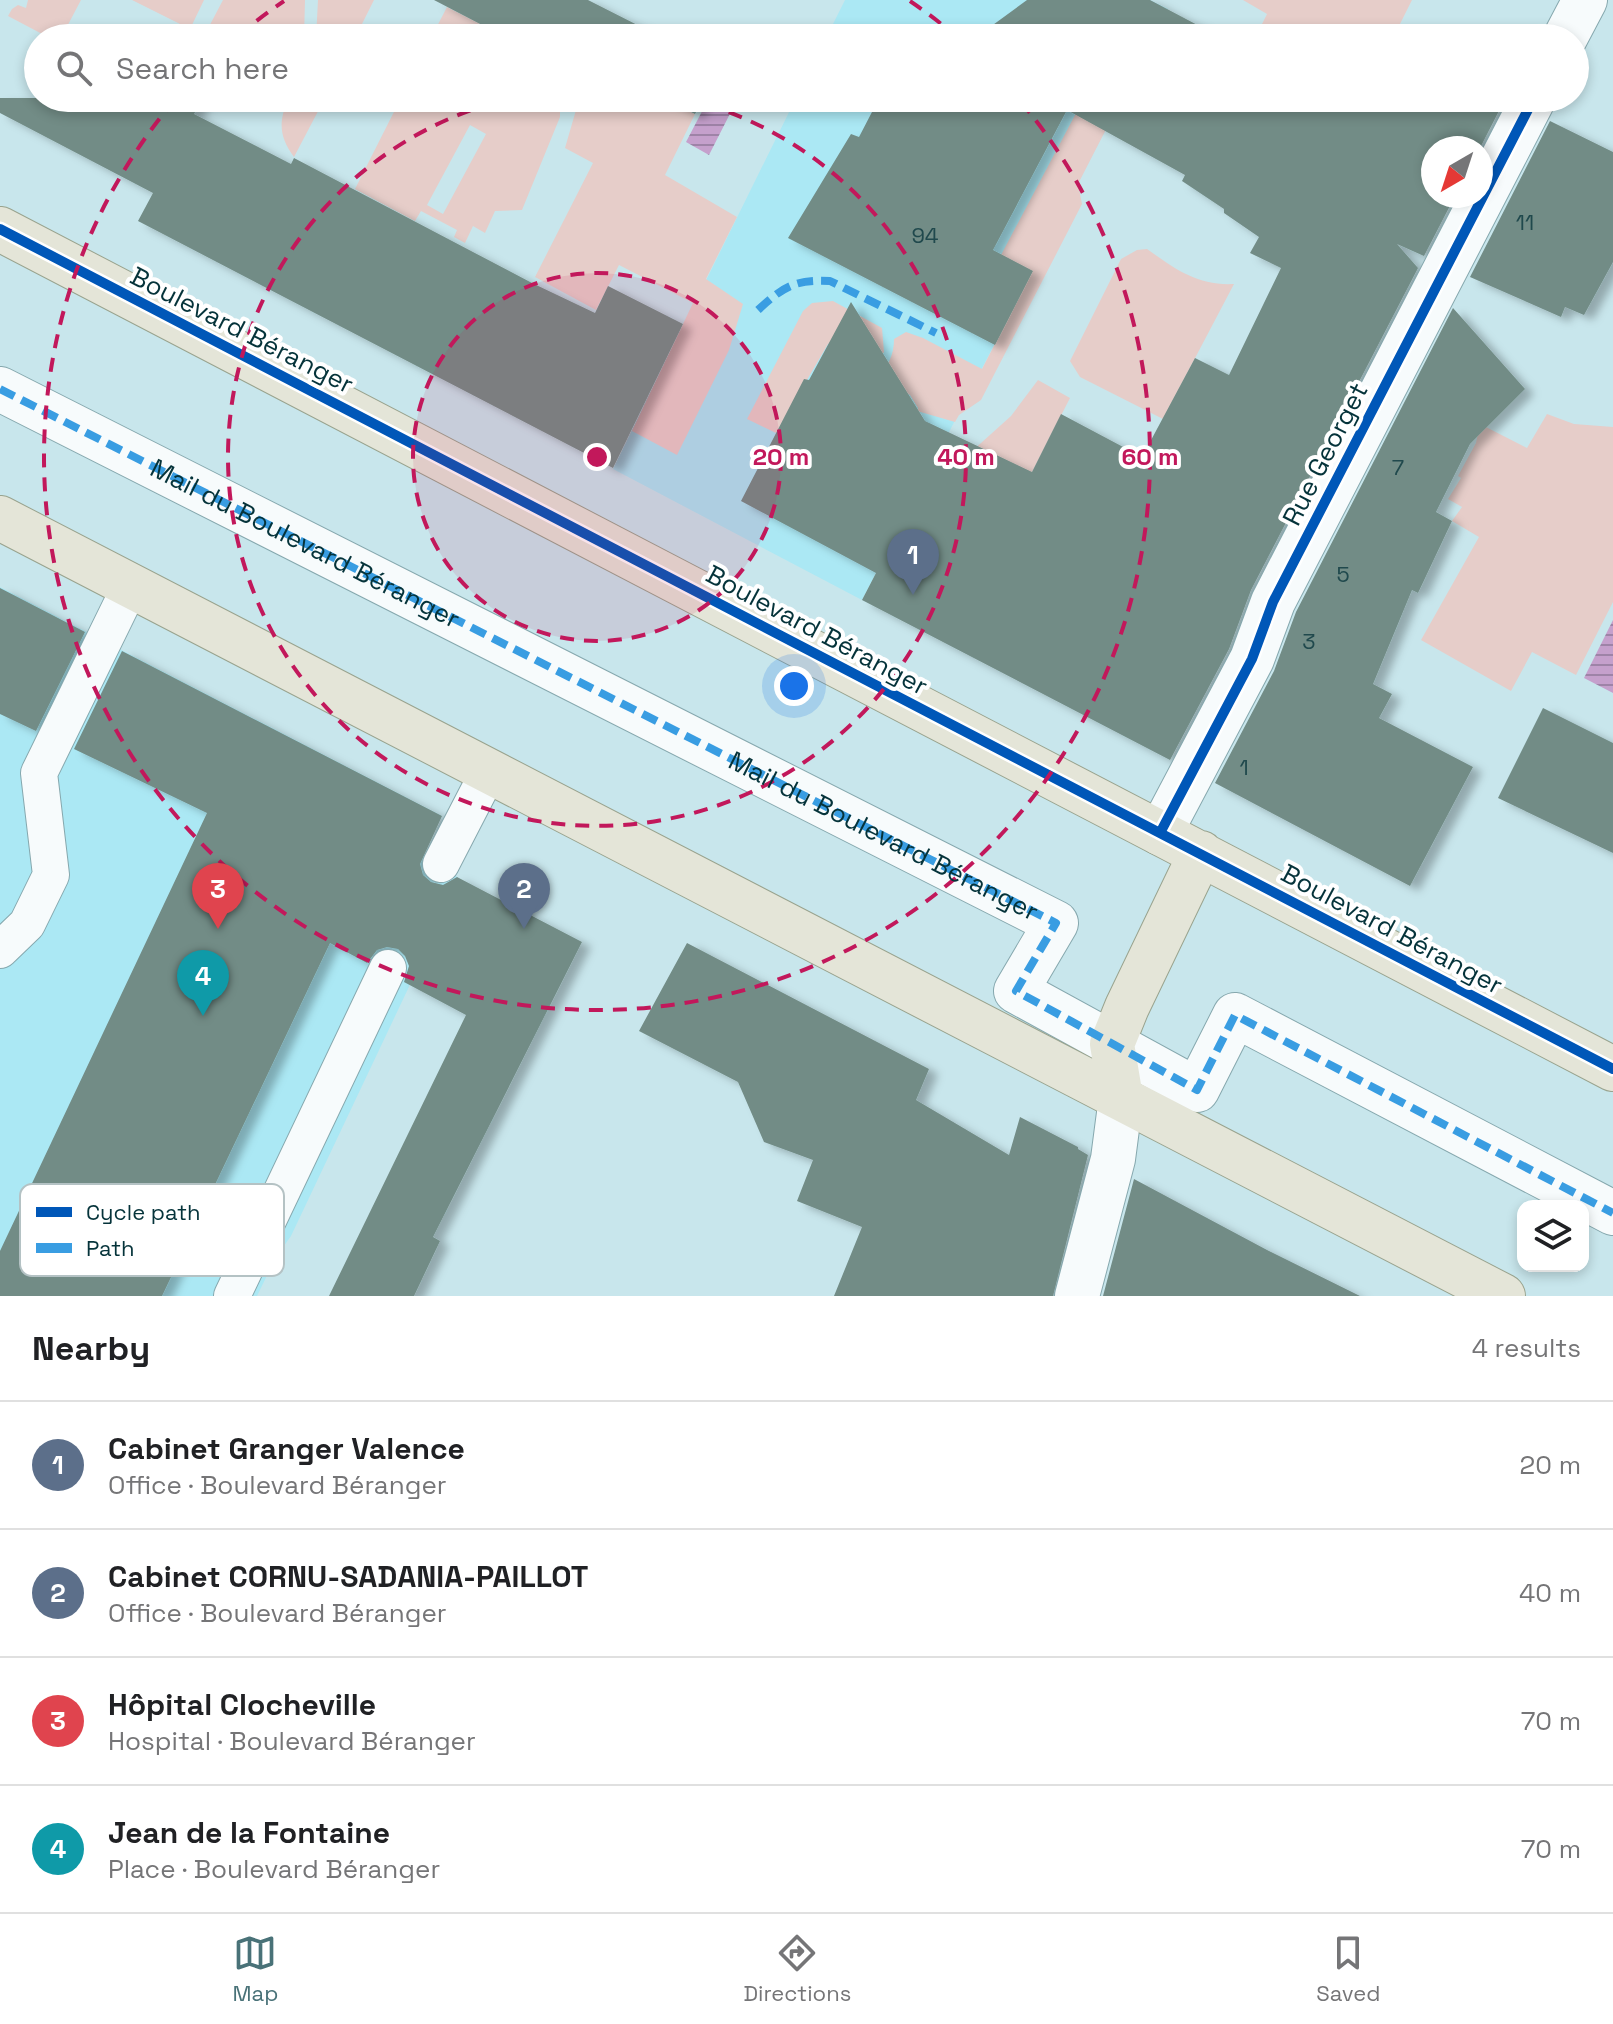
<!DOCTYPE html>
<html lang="en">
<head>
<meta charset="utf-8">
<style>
  body { margin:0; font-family:"Space Grotesk",sans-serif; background:#f6f6f6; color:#202124 }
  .controls { position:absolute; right:24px; bottom:24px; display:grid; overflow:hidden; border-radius:16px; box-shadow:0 4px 12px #0003 }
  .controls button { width:72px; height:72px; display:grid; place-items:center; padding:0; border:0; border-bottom:2px solid #e0e0e0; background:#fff; color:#202124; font:40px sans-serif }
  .compass { position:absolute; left:1421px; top:136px; width:72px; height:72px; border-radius:50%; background:#fff; box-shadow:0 4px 12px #0003; rotate:219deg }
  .you { position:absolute; left:794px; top:686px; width:28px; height:28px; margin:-20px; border:6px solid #fff; border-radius:50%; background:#1a73e8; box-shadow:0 0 0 12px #1a73e833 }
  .badge { display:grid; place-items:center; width:52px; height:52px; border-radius:50%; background:#497278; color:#fff; font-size:26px; font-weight:700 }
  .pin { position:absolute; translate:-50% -66px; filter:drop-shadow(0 2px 4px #0008) }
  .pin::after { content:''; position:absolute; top:42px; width:28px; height:24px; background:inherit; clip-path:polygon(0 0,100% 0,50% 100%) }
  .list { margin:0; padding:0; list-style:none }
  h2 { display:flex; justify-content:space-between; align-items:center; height:104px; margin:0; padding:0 32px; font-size:34px }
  h2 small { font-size:26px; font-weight:400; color:#757577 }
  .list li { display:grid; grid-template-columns:52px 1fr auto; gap:24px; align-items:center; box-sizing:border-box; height:128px; padding:0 32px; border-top:2px solid #e0e0e0 }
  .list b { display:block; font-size:30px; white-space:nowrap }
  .list p { margin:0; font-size:26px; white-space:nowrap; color:#757577 }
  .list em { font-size:26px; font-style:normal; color:#757577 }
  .icon { flex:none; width:44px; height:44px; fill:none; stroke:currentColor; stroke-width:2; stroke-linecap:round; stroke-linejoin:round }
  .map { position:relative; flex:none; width:1613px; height:1296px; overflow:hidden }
  .search { position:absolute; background:#fff; box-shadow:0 4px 12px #0003; left:24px; right:24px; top:24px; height:88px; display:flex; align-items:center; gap:20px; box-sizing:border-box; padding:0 28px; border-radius:44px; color:#757577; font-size:30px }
  .sheet { height:616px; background:#fff }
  nav { display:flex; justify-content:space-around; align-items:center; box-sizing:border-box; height:112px; border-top:2px solid #e0e0e0; background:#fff; font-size:22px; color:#757577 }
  nav a { display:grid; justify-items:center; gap:4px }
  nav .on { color:#497278 }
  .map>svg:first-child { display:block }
  .built { fill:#abe8f4 }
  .green { fill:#e6cdc9; fill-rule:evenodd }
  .water { fill:url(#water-rules) }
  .building { fill:#728c86; filter:url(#shadow) }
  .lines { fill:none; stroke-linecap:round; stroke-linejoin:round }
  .service-casing { stroke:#86a8ae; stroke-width:38 }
  .pedestrian-casing { stroke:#86a8ae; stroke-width:46 }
  .minor-casing { stroke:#86a8ae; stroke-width:46 }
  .primary-casing { stroke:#99a38e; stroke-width:46 }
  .service { stroke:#f7fbfc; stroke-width:36 }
  .pedestrian { stroke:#f7fbfc; stroke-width:44 }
  .minor { stroke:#f7fbfc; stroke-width:44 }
  .primary { stroke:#e4e5d8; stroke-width:44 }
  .quiet { stroke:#399de2; stroke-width:8; stroke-dasharray:16 8; stroke-linecap:butt }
  .cycleway-casing { stroke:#fff; stroke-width:15 }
  .cycleway { stroke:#0057b8; stroke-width:10 }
  .ring { fill:none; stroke:#c2185b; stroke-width:4; stroke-dasharray:14 10 }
  .labels { text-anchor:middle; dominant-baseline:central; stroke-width:8; stroke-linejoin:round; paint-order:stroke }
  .number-label { font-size:22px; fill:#20494d }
  .street-label { font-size:26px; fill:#05333a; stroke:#fff }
  .key { fill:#fff; stroke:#b4c2c4; stroke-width:2 }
  .key-label { font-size:22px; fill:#05333a }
  .centre { fill:#c2185b; stroke:#fff; stroke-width:4 }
  .ring-label { font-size:24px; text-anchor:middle; font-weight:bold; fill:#c2185b; stroke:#fff; stroke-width:8; stroke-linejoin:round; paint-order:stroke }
</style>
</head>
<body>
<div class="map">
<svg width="1613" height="1296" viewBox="0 0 1613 1296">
  <defs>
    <pattern id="water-rules" width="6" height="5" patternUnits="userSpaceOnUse" patternTransform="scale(2)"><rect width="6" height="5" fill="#c5a0cc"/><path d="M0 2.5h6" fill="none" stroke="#9e83a7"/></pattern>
    <filter id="shadow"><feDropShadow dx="9" dy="5" stdDeviation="4" flood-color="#0004"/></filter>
  </defs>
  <rect width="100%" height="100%" fill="#c8e6ec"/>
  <path class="built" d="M 845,0 L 1150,0 L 1168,9 L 1154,38 L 826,38 Z
    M 796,98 L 1122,98 L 862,600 L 613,469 Z
    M 0,587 L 442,816 L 423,853 L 460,879 L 291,1236 L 276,1257 L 257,1296 L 0,1296 Z"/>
  <path class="green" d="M 28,0 L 81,0 L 61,38 L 43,38 L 44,35 L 8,16 L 12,9 L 18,5 L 26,8 Z
    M 132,0 L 204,0 L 190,29 Z
    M 223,0 L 305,0 L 304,38 L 203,38 Z
    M 318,0 L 374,0 L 355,38 L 316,38 Z
    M 1243,0 L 1412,0 L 1393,38 L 1316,38 L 1301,30 L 1295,38 L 1255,38 L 1267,14 Z
    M 447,7 L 508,38 L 431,38 Z
    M 289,98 L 325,98 L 294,157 C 279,137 278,121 289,98 Z
    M 401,98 L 560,98 L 560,117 L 522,210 L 495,211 L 485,233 L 473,226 L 465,243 L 454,237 L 457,230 L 421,211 L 415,221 L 355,189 ZM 470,125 L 486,134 L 443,214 L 427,205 Z
    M 575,98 L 663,98 L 695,114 L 665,175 L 737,217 L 706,279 L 743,304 L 729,350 L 677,455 L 632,431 L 693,303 L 619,265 L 596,310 L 535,277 L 593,163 L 565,148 L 576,110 Z
    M 1084,98 L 1095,98 L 1116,110 L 1078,184 L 1082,204 L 981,400 L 959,415 L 955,422 L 917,411 L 918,408 L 910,395 L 878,378 C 888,366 894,355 894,339 L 906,332 L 923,338 L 982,369 L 1032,272 L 1001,255 Z
    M 1147,249 C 1175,269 1198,286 1234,284 L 1163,419 L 1080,377 L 1070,361 L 1121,259 L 1137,250 Z
    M 833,301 L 882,328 L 884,352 L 879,359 L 841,339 L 828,344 L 776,433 L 747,419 L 803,311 L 812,303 Z
    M 1038,380 L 1070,398 L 1021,494 L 961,461 L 1011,416 Z
    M 1547,414 L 1574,424 L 1613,427 L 1613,602 L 1576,675 L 1532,652 L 1511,691 L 1421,640 L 1479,537 L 1452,521 L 1462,507 L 1448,499 L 1461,478 L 1458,476 L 1476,443 L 1480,424 L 1527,448 Z"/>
  <path class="water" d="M 709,98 L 738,98 L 709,155 L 686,142 Z
    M 1613,620 L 1613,693 L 1584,678 Z"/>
  <path class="building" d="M 434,0 L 588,0 L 663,38 L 507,38 Z
    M 1027,0 L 1150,0 L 1222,38 L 975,38 Z
    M 0,98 L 203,98 L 194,114 L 291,164 L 294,158 L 532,283 L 595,313 L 608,286 L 683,324 L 613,468 L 138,221 L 153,193 L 0,113 Z
    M 663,98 L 704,98 L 695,114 Z
    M 892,98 L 1505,99 L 1480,148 L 1433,148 L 1433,196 L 1455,196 L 1424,256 L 1397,244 L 1418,268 L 1251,590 L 1229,649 L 1170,760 L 862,600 L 876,573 L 741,501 L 804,379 L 809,380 L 851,302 L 925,421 L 1032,472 L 1061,414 L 1142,457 L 1195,358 L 1229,375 L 1281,268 L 1250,253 L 1259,237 L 1224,213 L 1224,209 L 1182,181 L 1185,175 L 1067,110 L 993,250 L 1033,271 L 995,345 L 788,238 L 851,134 L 859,137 L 872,112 Z
    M 1550,121 L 1613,152 L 1613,262 L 1584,315 L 1565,307 L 1561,317 L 1470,277 Z
    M 1453,308 L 1525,389 L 1470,444 L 1436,512 L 1452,521 L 1418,593 L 1412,590 L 1373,684 L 1392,694 L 1379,718 L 1473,767 L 1410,886 L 1215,783 L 1274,671 L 1296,612 Z
    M 0,588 L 85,632 L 36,731 L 0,714 Z
    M 122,651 L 442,816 L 420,864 L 423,875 L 431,882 L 443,885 L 457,877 L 582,942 L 433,1237 L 440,1241 L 414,1296 L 329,1296 L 466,1015 L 404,982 L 409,966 L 405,956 L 398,949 L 387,947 L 377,950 L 367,963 L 330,943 L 162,1296 L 0,1296 L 0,1251 L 207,813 L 74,749 Z
    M 1543,708 L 1613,743 L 1613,853 L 1498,798 Z
    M 687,943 L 929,1069 L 916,1100 L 1009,1155 L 1020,1117 L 1078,1147 L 1078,1149 L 1088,1155 L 1053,1296 L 834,1296 L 862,1227 L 797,1201 L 813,1160 L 764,1142 L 738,1082 L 639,1031 Z
    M 1134,1179 L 1267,1250 L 1360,1296 L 1103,1296 Z"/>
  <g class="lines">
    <defs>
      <path id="service" d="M 441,864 L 489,771
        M 0,950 L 27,924 L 51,875 L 39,773 L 131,585
        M 232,1296 L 388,968"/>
      <g id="pedestrian">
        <path id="s1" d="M 0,389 L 1056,923 L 1016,991 L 1197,1090 L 1235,1015 L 1613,1213"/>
      </g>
      <path id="minor" d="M 1565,38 L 1585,0
        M 1160,833 L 1252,659 L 1273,602 L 1534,98
        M 1077,1296 L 1113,1159 L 1121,1098"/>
      <path id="primary" d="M 0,229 L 1613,1069
        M 0,518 L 1503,1296
        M 1121,1098 L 1112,1044 L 1127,1007 L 1201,853"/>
    </defs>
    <use href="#service" class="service-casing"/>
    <use href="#pedestrian" class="pedestrian-casing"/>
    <use href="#minor" class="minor-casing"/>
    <use href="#primary" class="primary-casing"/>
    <use href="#service" class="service"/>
    <use href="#pedestrian" class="pedestrian"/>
    <use href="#minor" class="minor"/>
    <use href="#primary" class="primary"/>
    <path class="quiet" d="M 758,310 C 783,287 795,279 830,281 L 936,333
      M 0,389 L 1056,923 L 1016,991 L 1197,1090 L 1235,1015 L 1613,1213"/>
    <defs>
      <path id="cycleway" d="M 0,229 L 1613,1069
        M 1160,833 L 1252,659 L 1273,602 L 1534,98"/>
    </defs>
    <use href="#cycleway" class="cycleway-casing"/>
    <use href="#cycleway" class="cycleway"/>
  </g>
  <circle cx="597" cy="457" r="184" fill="#c2185b" fill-opacity=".12"/>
  <g class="ring">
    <circle cx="597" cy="457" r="184"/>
    <path d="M683 98A369 369 0 1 1 511 98"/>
    <path d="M238 36A553 553 0 0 1 284 1M910 1A553 553 0 0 1 956 36M1021 102A553 553 0 1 1 173 102"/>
  </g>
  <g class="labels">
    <g class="number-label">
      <text x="1525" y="222">11</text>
      <text x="925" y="235">94</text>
      <text x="1398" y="467">7</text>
      <text x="1343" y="574">5</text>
      <text x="1309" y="641">3</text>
      <text x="1244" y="767">1</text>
    </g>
    <g class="street-label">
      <text transform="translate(242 330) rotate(27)">Boulevard Béranger</text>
      <text transform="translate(1325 454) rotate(-63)">Rue Georget</text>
      <text stroke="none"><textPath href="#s1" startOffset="342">Mail du Boulevard Béranger</textPath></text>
      <text transform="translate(817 630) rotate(28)">Boulevard Béranger</text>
      <text stroke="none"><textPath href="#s1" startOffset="990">Mail du Boulevard Béranger</textPath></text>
      <text transform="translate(1392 929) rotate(28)">Boulevard Béranger</text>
    </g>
  </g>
  <rect x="20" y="1184" width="264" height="92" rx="12" class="key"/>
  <rect x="36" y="1207" width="36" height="10" fill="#0057b8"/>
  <rect x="36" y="1243" width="36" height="10" fill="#399de2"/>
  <g class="key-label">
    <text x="86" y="1220">Cycle path</text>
    <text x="86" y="1256">Path</text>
  </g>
  <circle cx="597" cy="457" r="12" class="centre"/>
  <g class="ring-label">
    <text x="781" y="465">20 m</text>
    <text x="966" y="465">40 m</text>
    <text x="1150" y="465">60 m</text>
  </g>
</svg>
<div class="controls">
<button><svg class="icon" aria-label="layers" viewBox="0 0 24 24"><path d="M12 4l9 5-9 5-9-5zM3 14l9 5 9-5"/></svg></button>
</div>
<svg class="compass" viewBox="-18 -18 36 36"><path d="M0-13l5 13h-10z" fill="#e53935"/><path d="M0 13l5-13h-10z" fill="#757577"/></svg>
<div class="you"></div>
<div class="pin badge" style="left:913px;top:595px;background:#5c6f8a">1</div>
<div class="pin badge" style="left:524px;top:929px;background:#5c6f8a">2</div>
<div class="pin badge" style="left:218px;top:929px;background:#e0444e">3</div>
<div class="pin badge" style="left:203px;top:1016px;background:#0f9aa8">4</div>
<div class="search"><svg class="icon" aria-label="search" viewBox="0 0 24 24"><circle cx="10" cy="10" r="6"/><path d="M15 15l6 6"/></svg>Search here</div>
</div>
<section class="sheet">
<h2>Nearby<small>4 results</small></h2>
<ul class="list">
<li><span class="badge" style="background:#5c6f8a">1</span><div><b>Cabinet Granger Valence</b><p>Office · Boulevard Béranger</p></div><em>20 m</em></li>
<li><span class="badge" style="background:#5c6f8a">2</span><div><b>Cabinet CORNU-SADANIA-PAILLOT</b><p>Office · Boulevard Béranger</p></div><em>40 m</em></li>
<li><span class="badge" style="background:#e0444e">3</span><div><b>Hôpital Clocheville</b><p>Hospital · Boulevard Béranger</p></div><em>70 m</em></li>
<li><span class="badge" style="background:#0f9aa8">4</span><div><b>Jean de la Fontaine</b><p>Place · Boulevard Béranger</p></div><em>70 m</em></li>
</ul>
</section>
<nav>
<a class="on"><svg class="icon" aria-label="map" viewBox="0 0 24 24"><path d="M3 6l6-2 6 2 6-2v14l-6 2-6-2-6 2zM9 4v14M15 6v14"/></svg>Map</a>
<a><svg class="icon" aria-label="directions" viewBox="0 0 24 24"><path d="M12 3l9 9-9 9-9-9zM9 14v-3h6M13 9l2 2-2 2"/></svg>Directions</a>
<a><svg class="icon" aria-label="saved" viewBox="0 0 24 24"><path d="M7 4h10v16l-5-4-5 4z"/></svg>Saved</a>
</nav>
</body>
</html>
